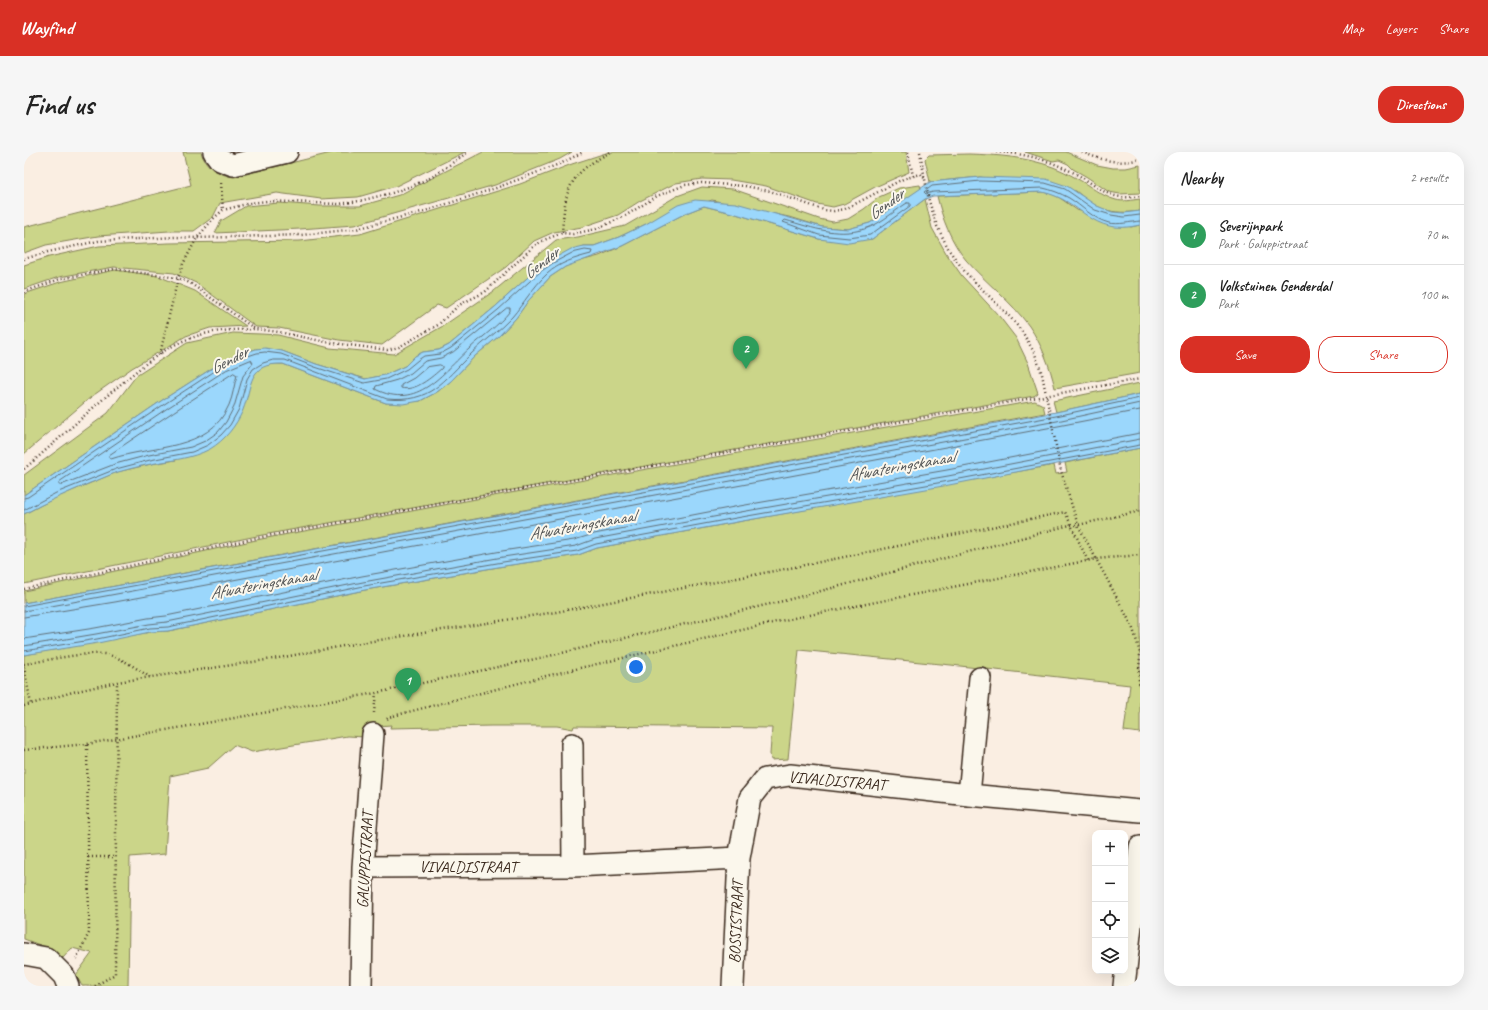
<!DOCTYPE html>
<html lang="en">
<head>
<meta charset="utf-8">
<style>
  body { margin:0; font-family:Caveat,sans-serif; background:#f6f6f6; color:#222 }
  .controls { position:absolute; right:12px; bottom:12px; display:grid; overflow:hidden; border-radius:8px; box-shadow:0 4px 16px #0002 }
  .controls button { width:36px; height:36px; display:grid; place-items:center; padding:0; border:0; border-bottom:1px solid #e0e0e0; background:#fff; color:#222; font:20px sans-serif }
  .you { position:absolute; left:612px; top:515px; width:14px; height:14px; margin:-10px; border:3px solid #fff; border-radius:50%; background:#1a73e8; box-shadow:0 0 0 6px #1a73e833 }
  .badge { display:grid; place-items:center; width:26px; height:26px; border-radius:50%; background:#d93025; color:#fff; font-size:13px; font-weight:700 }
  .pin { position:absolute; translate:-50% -33px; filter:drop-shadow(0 1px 2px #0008) }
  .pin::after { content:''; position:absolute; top:21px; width:14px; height:12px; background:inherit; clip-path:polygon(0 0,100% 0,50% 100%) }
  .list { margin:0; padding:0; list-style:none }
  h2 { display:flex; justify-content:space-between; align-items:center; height:52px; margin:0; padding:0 16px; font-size:17px }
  h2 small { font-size:13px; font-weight:400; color:#767676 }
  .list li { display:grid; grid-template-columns:26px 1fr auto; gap:12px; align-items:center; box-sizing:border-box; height:60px; padding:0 16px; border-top:1px solid #e0e0e0 }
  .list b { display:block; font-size:15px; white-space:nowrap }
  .list p { margin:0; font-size:13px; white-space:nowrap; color:#767676 }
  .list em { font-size:13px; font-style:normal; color:#767676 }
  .actions { display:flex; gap:8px; padding:12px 16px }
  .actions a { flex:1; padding:9px 0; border:1px solid #d93025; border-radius:16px; text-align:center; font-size:14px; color:#d93025 }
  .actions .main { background:#d93025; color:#fff }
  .icon { flex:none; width:22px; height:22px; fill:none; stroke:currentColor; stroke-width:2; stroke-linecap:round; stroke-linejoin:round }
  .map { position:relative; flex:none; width:1116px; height:834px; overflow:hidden; border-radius:16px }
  header { display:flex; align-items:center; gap:24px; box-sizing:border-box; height:56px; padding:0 20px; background:#d93025; color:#fff }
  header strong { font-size:19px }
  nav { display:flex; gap:22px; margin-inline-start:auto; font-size:14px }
  .intro { display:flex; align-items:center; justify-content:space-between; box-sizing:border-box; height:96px; padding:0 24px }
  h1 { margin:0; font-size:28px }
  .button { padding:10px 18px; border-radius:16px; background:#d93025; color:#fff; font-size:14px; font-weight:700 }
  main { display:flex; gap:24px; padding:0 24px }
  aside { flex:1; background:#fff; border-radius:16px; box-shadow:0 4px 16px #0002 }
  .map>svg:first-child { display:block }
  .green { fill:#cbd589; stroke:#838054 }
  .water { fill:#9bd7fc; stroke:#7592a3 }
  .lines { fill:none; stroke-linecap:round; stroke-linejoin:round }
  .shore { stroke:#616f77; stroke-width:1 }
  .minor-casing { stroke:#3b2a1e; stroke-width:24 }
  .path { stroke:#3b2a1e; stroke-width:2.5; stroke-dasharray:1 3; stroke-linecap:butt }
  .minor { stroke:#fbf7ec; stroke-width:21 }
  .labels { text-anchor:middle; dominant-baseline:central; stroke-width:4; stroke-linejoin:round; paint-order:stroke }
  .street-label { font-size:16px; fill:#3b2a1e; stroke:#fbf7ec }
  .water-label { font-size:17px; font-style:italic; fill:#535556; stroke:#fbf7ec }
</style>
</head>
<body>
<header>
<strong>Wayfind</strong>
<nav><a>Map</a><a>Layers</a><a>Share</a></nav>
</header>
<div class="intro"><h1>Find us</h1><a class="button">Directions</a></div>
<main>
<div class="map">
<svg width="1116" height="834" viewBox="0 0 1116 834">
  <rect width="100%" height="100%" fill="#faeee2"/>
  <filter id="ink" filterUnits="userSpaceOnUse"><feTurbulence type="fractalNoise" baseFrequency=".025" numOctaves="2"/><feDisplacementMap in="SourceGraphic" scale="8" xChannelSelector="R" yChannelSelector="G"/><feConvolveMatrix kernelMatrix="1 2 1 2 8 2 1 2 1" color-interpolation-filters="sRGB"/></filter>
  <g filter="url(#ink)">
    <path class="green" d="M 159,0 L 177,0 C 181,15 195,23 210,25 L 311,0 L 441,0 L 372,34 L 334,45 L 297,47 L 253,41 L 196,51 L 189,65 L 170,79 L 145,79 L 74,84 L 22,93 L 0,101 L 0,75 L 167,33 Z
      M 459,0 L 548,0 L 536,7 L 471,33 L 330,73 L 276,77 L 191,81 L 197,69 L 222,54 L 255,51 L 296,54 L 336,54 L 375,43 Z
      M 585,0 L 882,0 L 885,20 L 851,35 L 820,52 L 809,55 L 793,52 L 742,34 L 707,28 L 678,27 L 652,31 L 616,49 L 594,63 L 558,75 L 530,80 L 510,89 L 482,115 L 422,156 L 413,153 L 358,193 L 315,188 L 255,176 L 232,175 L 172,131 L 150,121 L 90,115 L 35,125 L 0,137 L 0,113 L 25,105 L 75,94 L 145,91 L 276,89 L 336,82 L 496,32 L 548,12 Z
      M 1001,0 L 1042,0 L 1073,13 L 1089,16 L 1102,16 L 1116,13 L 1116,41 L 1096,42 L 1085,40 L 1063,25 L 1049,17 L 1044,12 L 1035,8 L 1029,9 Z
      M 945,2 C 974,3 1002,5 1029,15 C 1037,18 1045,22 1052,26 C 1065,33 1077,44 1092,48 C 1099,50 1108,48 1116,47 L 1116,59 C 1087,63 1074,58 1052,39 L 956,25 L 906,30 L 901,7 L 905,3 Z
      M 896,33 L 897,37 L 846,71 L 824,77 L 798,75 L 769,66 L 688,48 L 622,72 L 595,85 L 570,94 L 560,94 L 513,117 L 471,155 L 425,193 L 415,198 L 399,200 L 391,204 L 381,214 L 361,223 L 342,227 L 292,212 L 258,199 L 232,197 L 214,203 L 198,210 L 140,247 L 0,343 L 0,323 L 84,261 L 112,224 L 163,191 L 209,181 L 237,182 L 254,183 L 306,196 L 370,202 L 419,174 L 470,139 L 532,88 L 554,85 L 601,74 L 653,44 L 678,35 L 709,37 L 795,67 L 809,70 L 824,67 L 840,57 L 855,45 L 875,36 Z
      M 1018,40 L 1028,42 L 1036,46 L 1053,58 L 1107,75 L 1116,73 L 1116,221 L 1031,236 C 1026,214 1018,193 1005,174 C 987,149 962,131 942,108 C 927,90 918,66 913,44 Z
      M 901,47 L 908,76 L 922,101 L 938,124 L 975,164 L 992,186 L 1004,211 L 1014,241 L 1010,244 L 233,384 L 0,432 L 0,362 L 33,345 L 93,320 L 127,312 L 152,308 L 218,259 L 227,228 L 232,220 L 240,214 L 249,212 L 259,212 L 362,251 L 396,249 L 413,240 L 427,229 L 451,204 L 475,184 L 492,166 L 504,149 L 526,125 L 541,115 L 552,110 L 575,104 L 598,94 L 662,61 L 680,54 L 712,62 L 795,87 L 848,87 Z
      M 91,118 L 134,124 L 171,139 L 222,174 L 186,176 L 162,184 L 108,216 L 67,245 L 0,302 L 0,142 L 36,130 Z
      M 1116,231 L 1116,242 L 1032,260 L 1029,249 Z
      M 1011,249 L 1019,253 L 1021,261 L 0,451 L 0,439 L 232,388 L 452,347 Z
      M 1116,296 L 1116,581 L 1100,579 L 1106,533 L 927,513 L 775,498 L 764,607 L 747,608 L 746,602 L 748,576 L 550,574 L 549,577 L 533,574 L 467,574 L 366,576 L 367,573 L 340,575 L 341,585 L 323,584 L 228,600 L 210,593 L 184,616 L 146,624 L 141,702 L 106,705 L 104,834 L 58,834 L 52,823 L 68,801 L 48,796 L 39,806 L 21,795 L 0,787 L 0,503 L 126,480 L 144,479 L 341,438 L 480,414 L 554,403 L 573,396 L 713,370 L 1030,313 L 1032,322 L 1043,320 L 1041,311 Z"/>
    <path class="water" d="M 956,25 L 1022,27 L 1043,34 L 1073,54 L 1088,60 L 1100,61 L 1116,59 L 1116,73 C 1066,85 1059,48 1018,40 L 909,44 L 901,47 L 848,87 L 825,91 L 795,87 L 712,62 L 680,54 L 662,61 L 598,94 L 541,115 L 526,125 L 504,149 L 492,166 L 475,184 L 451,204 L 427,229 L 413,240 L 396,249 L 379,252 L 362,251 L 259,212 C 223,211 229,233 219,258 C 212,274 201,288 186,297 C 167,307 147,308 127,312 C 116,314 105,317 94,320 C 85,323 75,328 66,331 C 43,341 22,350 0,362 L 0,343 L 140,247 L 198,210 L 214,203 L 232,197 L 241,196 L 258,199 L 292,212 L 341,227 L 361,223 L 381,214 L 391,204 L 399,200 L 415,198 L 425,193 L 471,155 L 513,117 L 527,108 L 547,97 L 560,94 L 570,94 L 595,85 L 622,72 L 654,53 L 671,48 L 712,51 L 798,75 L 824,77 L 846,71 L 906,30 Z
      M 1116,242 L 1116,296 L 925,333 L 713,370 L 573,396 L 554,403 L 480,414 L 341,438 L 144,479 L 126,480 L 74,491 L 0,503 L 0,451 L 1032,260 Z"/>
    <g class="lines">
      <path class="shore" d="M 883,51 L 886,51 L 886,54 L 846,83 L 825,86 L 795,83 L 759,70 L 761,68 C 790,76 816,87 846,75 C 858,70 872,58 883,51 Z
        M 1116,63 L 1100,65 L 1087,63 L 1071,58 L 1041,37 L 1021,31 L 956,29 L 908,34 L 900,40 L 902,42 L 909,40 L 1019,36 C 1028,38 1036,41 1045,46 C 1058,54 1069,67 1085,71 C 1095,73 1106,70 1116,69
        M 483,156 L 486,156 L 486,159 C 474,174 459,184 445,197 C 418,221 394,259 351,237 L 352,234 L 373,228 L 387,221 L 401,209 L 417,206 L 429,200 Z
        M 227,208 L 229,211 L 219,224 L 210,255 L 202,270 L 194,280 L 181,289 L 167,295 L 125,303 L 91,312 L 37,333 L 35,333 L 35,330 L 145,255 L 202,218 Z
        M 416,213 L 418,214 L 418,216 C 408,225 391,240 377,236 L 377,233 L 390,226 L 403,215 Z
        M 210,221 L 213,223 C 210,233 209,244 205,253 C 185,300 127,293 87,307 L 85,306 L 85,303 L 149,260 Z
        M 0,346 L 4,345 L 142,251 L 200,213 L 215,207 L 233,201 L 241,200 L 257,202 L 291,215 L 340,231 L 362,227 L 383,217 L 394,208 L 400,204 L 416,202 L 427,196 L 474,158 L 516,120 L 529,111 L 548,101 L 561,98 L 568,99 L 567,102 C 551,106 535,111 523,122 C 509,135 500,151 488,165 C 475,179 460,189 447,202 C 418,230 407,251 363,247 L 261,208 L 249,208 L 239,211 L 229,217 L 223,227 L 215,257 L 206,273 L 197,283 L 184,293 L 168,300 L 126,308 L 92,317 L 32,341 L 0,358
        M 0,454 L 1032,264 L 1116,246
        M 0,459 L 1033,269 L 1116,251
        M 0,465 L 91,450 L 1034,274 L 1116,258
        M 0,487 L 71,476 L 124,466 L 142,464 L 338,424 L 478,399 L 550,388 L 570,382 L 710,355 L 923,318 L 1116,281
        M 0,494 L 72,482 L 125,472 L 143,470 L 339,430 L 479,405 L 552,394 L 571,387 L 711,361 L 924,324 L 1116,287
        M 0,499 L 73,487 L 126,476 L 144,475 L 340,434 L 479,410 L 553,399 L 572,392 L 712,366 L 925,329 L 1116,293"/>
      <defs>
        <path id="minor" d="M 190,0 L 196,8 L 209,13 L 263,0
          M 548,592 L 549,714
          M 945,643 L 956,526
          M 339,715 L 549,714 L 715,706 L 726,646 L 741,627 L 766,623 L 945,643 L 1116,659
          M 0,802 L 22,806 L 40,824 L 44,834
          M 337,834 L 339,715 L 349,582
          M 709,834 L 715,706
          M 1100,834 L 1116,695"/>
      </defs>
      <use href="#minor" class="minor-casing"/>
      <path class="path" d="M 884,0 L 889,24
        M 896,0 L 905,49 L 913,74 L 925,98 L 941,120 L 987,166 L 999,181 L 1011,202 L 1018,222 L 1037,319 L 1054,373 L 1108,474 C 1111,483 1114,493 1116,502 C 1116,513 1113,524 1116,534
        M 972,0 C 999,1 1027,8 1052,22 C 1076,35 1085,50 1116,44
        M 1058,0 C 1076,8 1096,13 1116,7
        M 197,31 L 199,58
        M 538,81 C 541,36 545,21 587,0
        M 0,107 L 24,100 L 74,89 L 152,85 L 173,86 L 277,83 L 332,77 L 401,59 L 472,36 L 538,11 L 559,0
        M 0,140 L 36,127 L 90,117 L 154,126 L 166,131 L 231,177 L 255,180 L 302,190 L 363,198 L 375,195 L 403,179 L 414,173 L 435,153 L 461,140 L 510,94 L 520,88 L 538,81 L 549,82 L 572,77 L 601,64 L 633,44 L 661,33 L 678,31 L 721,34 L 746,39 L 800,58 L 810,59 L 821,57 L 829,53 L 879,27 L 897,22 L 901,27
        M 136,202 L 154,126 L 159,112 L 173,86 L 189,67 L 199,58 L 226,51 L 243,49 L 315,52 L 335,49 L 368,41 L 390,33 L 408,25 L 444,0
        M 0,317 C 31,291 60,263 91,237 C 115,217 140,194 170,185 C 189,178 210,178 230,177
        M 0,437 L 233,386 L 453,345 L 1116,227
        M 0,512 C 20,509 68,498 85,503 C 100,507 113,517 126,525
        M 0,515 L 7,552
        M 0,554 L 49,540 L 93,530 L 249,507 L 330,492 L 532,460 L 761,417 L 1041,360 L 1064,409
        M 350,561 L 352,541
        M 363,567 L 365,565 L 526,523 L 765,467 L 1072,407 L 1116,403
        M 0,598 L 63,592 L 352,541 L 525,504 L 763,448 L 1046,373 L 1054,373 L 1116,359
        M 64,705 L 92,705
        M 52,807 L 65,781 L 63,592
        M 71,834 L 91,822 L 93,530"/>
      <use href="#minor" class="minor"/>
    </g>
  </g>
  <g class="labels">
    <g class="street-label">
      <text transform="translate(813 629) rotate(5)">VIVALDISTRAAT</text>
      <text transform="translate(341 708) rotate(-87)">GALUPPISTRAAT</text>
      <text x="444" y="715">VIVALDISTRAAT</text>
      <text transform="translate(712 770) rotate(-88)">BOSSISTRAAT</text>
    </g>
    <g class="water-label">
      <text transform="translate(862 52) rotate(-36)">Gender</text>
      <text transform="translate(517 111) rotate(-38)">Gender</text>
      <text transform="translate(205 208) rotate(-28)">Gender</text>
      <text transform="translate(877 314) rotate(-10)">Afwateringskanaal</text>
      <text transform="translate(558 373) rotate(-10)">Afwateringskanaal</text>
      <text transform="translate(239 432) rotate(-10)">Afwateringskanaal</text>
    </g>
  </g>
</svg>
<div class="controls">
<button>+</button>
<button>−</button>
<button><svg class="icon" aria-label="locate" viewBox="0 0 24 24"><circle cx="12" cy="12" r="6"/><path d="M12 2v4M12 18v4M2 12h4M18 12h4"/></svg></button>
<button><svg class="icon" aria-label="layers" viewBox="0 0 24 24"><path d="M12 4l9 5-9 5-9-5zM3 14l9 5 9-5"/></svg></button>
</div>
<div class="you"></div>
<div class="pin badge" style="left:384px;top:549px;background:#2e9e5b">1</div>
<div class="pin badge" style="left:722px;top:217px;background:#2e9e5b">2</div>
</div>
<aside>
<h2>Nearby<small>2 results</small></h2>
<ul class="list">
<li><span class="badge" style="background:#2e9e5b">1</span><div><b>Severijnpark</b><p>Park · Galuppistraat</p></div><em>70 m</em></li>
<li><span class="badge" style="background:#2e9e5b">2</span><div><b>Volkstuinen Genderdal</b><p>Park</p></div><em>100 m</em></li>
</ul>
<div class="actions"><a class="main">Save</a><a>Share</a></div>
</aside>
</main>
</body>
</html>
